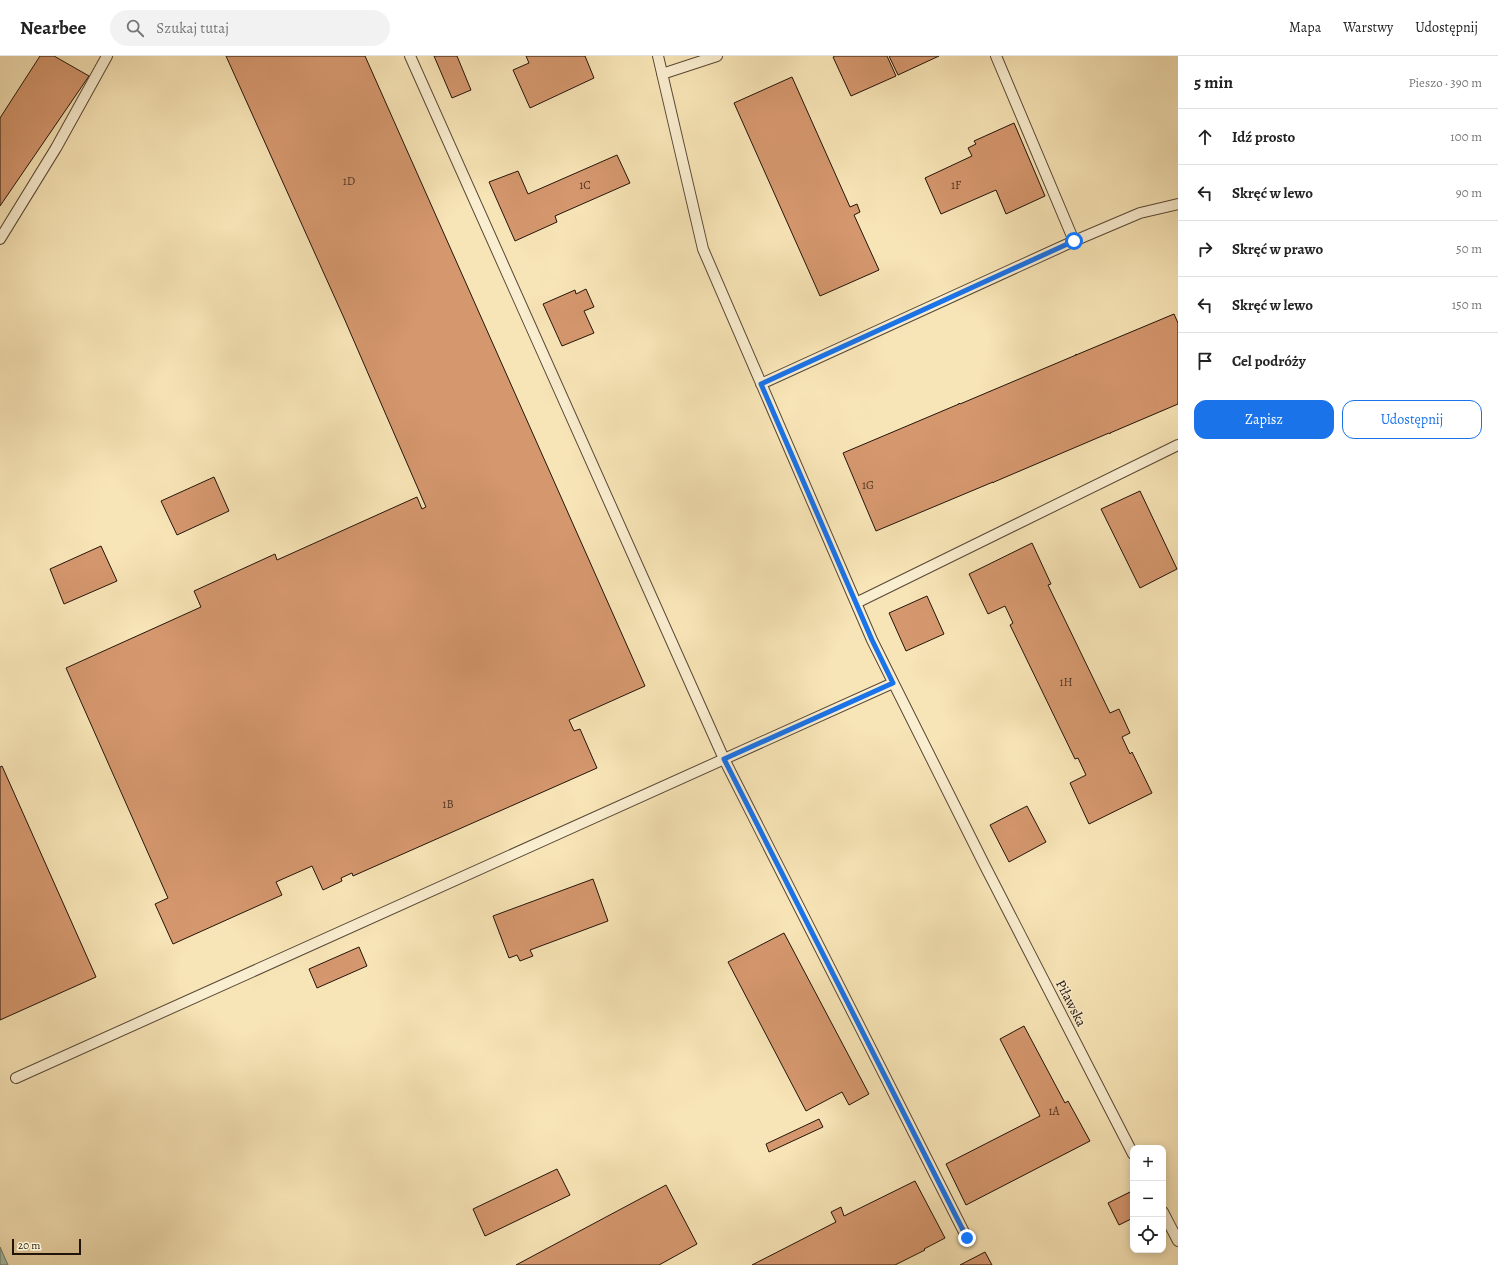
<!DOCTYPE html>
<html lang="pl">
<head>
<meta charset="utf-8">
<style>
  body { margin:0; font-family:Alegreya,serif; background:#f2f2f2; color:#222 }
  .controls { position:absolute; right:12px; bottom:12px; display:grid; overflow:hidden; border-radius:8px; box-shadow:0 2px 10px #0003 }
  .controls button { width:36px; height:36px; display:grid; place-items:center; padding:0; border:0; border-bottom:1px solid #e0e0e0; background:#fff; color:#222; font:20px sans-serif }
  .scale { position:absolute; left:12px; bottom:10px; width:69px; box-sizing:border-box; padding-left:4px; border:2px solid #231409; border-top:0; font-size:11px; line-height:14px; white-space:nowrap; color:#231409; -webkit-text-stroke:3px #faeed0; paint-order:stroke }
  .stop { position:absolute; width:12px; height:12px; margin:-9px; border:3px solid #1a73e8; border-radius:50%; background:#fff }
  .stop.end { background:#1a73e8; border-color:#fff; box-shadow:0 1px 4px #0008 }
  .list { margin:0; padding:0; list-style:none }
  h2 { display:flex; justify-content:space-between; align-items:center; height:52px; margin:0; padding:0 16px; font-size:17px }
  h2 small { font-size:13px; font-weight:400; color:#767676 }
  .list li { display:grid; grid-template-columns:26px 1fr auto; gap:12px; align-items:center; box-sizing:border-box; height:56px; padding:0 16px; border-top:1px solid #e0e0e0 }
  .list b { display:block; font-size:15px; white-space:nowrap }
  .list em { font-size:13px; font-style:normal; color:#767676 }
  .actions { display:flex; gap:8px; padding:12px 16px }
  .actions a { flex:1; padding:9px 0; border:1px solid #1a73e8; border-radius:12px; text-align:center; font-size:14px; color:#1a73e8 }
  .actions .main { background:#1a73e8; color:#fff }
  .icon { flex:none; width:22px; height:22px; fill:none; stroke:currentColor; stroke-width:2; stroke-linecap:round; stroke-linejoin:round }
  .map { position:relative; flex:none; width:1178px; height:1209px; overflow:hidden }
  header { display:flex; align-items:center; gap:24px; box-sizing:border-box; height:56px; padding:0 20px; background:#fff; border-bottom:1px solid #e0e0e0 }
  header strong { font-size:19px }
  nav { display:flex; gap:22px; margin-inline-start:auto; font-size:14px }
  .search { width:280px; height:36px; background:#f2f2f2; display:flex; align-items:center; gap:10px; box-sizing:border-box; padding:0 14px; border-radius:22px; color:#767676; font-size:15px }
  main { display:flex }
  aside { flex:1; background:#fff }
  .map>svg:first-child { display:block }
  .water { fill:#9fc0a9; stroke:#6d7b69 }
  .building { fill:#d5976e; stroke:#231409 }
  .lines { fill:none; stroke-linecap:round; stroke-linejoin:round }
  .lane-casing { stroke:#584834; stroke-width:12 }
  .lane { stroke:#faeed0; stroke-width:10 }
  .route { stroke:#1a73e8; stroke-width:5 }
  .labels { text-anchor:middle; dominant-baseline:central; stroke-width:3; stroke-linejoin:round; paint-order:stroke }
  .number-label { font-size:12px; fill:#503522 }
  .street-label { font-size:14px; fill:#231409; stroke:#faeed0 }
</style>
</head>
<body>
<header>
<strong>Nearbee</strong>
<div class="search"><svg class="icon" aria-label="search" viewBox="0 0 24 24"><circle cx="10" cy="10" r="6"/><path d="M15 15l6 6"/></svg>Szukaj tutaj</div>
<nav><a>Mapa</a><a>Warstwy</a><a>Udostępnij</a></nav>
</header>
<main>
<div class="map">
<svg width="1178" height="1209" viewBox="0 0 1178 1209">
  <rect width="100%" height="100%" fill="#f8e5b7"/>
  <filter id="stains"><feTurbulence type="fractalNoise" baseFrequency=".005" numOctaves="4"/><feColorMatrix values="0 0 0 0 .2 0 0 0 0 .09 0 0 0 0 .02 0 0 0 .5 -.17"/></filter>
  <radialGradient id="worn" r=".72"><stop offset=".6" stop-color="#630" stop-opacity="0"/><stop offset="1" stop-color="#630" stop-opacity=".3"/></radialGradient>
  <path class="water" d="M 0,1191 L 8,1209 L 0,1209 Z"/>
  <path class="building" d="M 40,0 L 54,0 L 89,20 L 0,150 L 0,62 Z
    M 226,0 L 365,0 L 645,630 L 569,664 L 574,675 L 580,673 L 597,712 L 353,820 L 352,817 L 341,822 L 342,825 L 323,834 L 312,810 L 276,826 L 282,839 L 173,888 L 155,848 L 168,842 L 66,612 L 201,551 L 194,535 L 275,498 L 277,504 L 417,441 L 422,453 L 426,451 L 344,262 Z
    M 434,0 L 457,0 L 471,34 L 452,42 Z
    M 526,0 L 585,0 L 594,22 L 530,52 L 513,14 L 529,7 Z
    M 835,0 L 887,0 L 896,20 L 851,40 L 833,1 Z
    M 889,0 L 939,0 L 898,19 Z
    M 792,21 L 850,151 L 857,148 L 860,156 L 854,159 L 879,214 L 820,240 L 734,47 Z
    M 1014,67 L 1045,140 L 1006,158 L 996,134 L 941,158 L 925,122 L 972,100 L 968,92 L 976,88 L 974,85 Z
    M 617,99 L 630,127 L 555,160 L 557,166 L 515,185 L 489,126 L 518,115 L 528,138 Z
    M 586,233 L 594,251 L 584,255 L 594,277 L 562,290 L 543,248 L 575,234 L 576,238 Z
    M 1174,258 L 1178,267 L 1178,348 L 1110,377 L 1110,378 L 1109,377 L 994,426 L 993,427 L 993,426 L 876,475 L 843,397 L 959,348 L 959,347 L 960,348 L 1076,299 L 1076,298 L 1076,299 Z
    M 214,421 L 229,455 L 177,479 L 161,445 Z
    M 1140,435 L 1177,513 L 1140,532 L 1101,453 Z
    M 1032,487 L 1051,528 L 1048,529 L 1110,657 L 1119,653 L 1130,677 L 1122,681 L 1130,698 L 1132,696 L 1152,737 L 1089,768 L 1070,727 L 1086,719 L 1078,702 L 1075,703 L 1010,569 L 1013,567 L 1005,550 L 988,558 L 969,518 Z
    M 101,490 L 117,525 L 64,548 L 50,513 Z
    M 927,540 L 944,578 L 906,595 L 889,557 Z
    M 2,710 L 96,921 L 0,964 L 0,711 Z
    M 1027,750 L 1046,786 L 1009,806 L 990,769 Z
    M 593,823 L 608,865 L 530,894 L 533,900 L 520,905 L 517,899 L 509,902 L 493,860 Z
    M 784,877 L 869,1038 L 849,1049 L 842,1036 L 806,1055 L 728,906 Z
    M 359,891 L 367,910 L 317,932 L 309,913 Z
    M 1024,970 L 1065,1047 L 1068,1045 L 1090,1085 L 966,1149 L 946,1108 L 1040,1060 L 1000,983 Z
    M 819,1063 L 823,1071 L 769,1096 L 766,1088 Z
    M 557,1113 L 570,1139 L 485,1180 L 473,1153 Z
    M 915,1125 L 945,1182 L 924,1193 L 925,1194 L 895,1209 L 752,1209 L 836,1166 L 831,1156 L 841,1151 L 844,1160 Z
    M 666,1129 L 697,1188 L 659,1209 L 516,1209 Z
    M 1130,1136 L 1133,1141 L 1133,1162 L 1119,1169 L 1108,1147 Z
    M 985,1196 L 992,1209 L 960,1209 Z"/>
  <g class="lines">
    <defs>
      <path id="lane" d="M 410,0 L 724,703 L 967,1182
        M 658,0 L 703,193 L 872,584 L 984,808 L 1133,1098
        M 662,18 L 717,0
        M 0,183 L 56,92 L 107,0
        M 1074,185 L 1140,157 L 1178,148
        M 761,328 L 1074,185 L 996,0
        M 856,547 L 1178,389
        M 16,1022 L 893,627
        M 1163,1156 L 1178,1185"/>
    </defs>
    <use href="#lane" class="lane-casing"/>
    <use href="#lane" class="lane"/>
  </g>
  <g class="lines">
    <path class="route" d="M 967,1182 L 724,703 L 893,627 L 872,584 L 761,328 L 1074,185"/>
  </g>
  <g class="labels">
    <g class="number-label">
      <text x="349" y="125">1D</text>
      <text x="585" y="129">1C</text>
      <text x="956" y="129">1F</text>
      <text x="868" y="429">1G</text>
      <text x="1066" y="626">1H</text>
      <text x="448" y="748">1B</text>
      <text x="1054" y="1055">1A</text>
    </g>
    <g class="street-label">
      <text transform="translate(1071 947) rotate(63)">Piławska</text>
    </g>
  </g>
  <rect width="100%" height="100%" filter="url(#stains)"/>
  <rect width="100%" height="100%" fill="url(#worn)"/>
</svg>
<div class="controls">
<button>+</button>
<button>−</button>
<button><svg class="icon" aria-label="locate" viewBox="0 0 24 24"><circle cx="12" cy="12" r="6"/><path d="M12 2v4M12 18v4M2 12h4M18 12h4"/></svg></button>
</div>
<div class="scale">20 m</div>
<div class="stop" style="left:1074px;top:185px"></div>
<div class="stop end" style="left:967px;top:1182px"></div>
</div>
<aside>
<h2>5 min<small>Pieszo · 390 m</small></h2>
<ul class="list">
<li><svg class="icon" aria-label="ahead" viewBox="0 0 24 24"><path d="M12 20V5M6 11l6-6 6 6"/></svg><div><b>Idź prosto</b></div><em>100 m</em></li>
<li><svg class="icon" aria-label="left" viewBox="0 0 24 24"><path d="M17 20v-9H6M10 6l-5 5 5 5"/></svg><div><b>Skręć w lewo</b></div><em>90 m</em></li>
<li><svg class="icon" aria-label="right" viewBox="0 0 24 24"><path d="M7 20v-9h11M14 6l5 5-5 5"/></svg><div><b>Skręć w prawo</b></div><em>50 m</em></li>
<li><svg class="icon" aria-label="left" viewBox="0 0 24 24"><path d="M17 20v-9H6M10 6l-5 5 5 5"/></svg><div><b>Skręć w lewo</b></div><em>150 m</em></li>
<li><svg class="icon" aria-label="arrive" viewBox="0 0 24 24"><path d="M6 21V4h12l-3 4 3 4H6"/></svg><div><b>Cel podróży</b></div></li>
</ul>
<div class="actions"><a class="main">Zapisz</a><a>Udostępnij</a></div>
</aside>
</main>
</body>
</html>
